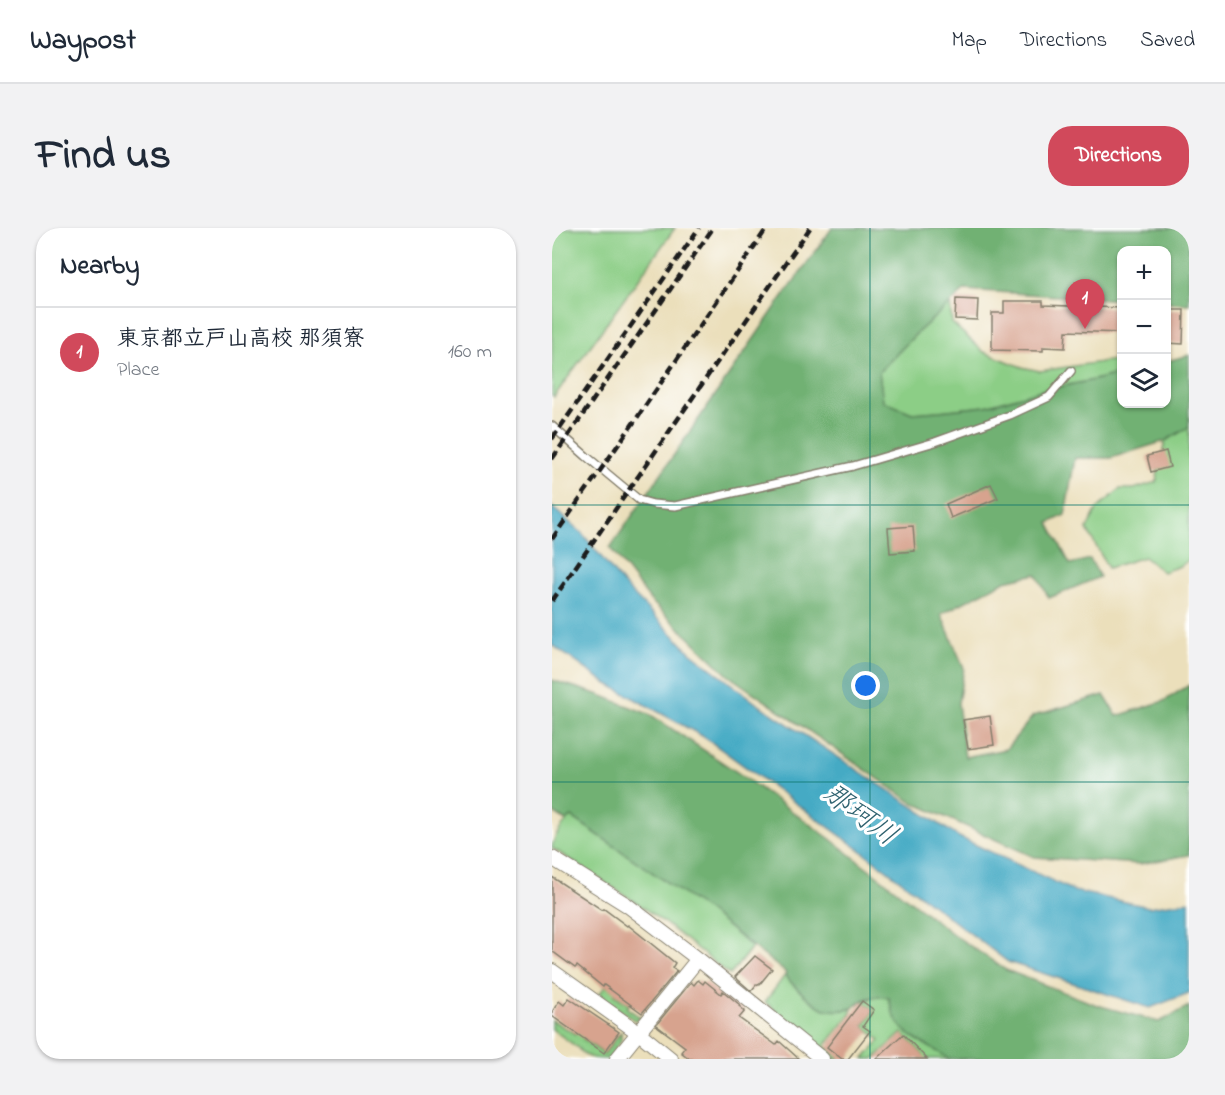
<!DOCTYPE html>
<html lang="en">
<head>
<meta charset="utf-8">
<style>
  body { margin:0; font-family:"Indie Flower","Klee One",sans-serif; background:#f2f2f3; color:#1f2937 }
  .controls { position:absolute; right:18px; top:18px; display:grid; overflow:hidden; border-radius:12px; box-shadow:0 2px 4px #0004 }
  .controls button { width:54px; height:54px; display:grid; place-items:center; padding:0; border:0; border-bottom:2px solid #e0e1e3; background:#fff; color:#1f2937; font:30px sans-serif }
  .you { position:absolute; left:314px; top:458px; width:21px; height:21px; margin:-15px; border:4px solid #fff; border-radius:50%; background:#1a73e8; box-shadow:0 0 0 9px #1a73e833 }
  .badge { display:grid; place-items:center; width:39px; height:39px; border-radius:50%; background:#d1495b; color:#fff; font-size:20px; font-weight:700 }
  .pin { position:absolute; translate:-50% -50px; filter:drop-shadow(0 2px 3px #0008) }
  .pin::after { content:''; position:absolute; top:32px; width:21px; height:18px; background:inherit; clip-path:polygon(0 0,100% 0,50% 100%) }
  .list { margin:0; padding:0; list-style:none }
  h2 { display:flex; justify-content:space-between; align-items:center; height:78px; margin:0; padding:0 24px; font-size:26px }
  h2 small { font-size:20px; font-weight:400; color:#747a83 }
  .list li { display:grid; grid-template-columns:39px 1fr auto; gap:18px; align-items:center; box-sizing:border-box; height:90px; padding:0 24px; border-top:2px solid #e0e1e3 }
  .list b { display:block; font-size:22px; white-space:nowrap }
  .list p { margin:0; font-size:20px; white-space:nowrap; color:#747a83 }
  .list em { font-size:20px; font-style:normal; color:#747a83 }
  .icon { flex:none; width:33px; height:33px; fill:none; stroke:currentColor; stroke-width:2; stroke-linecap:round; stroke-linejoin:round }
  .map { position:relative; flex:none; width:637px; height:831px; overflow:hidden; border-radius:24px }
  header { display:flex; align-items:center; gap:36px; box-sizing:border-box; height:84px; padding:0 30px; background:#fff; border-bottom:2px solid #e0e1e3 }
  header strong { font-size:28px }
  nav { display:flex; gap:33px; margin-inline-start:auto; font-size:21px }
  .intro { display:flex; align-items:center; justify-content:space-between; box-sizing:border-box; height:144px; padding:0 36px }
  h1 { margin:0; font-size:42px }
  .button { padding:15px 27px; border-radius:24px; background:#d1495b; color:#fff; font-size:21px; font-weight:700 }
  main { display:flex; gap:36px; padding:0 36px }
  aside { flex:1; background:#fff; border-radius:24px; box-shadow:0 2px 4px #0004 }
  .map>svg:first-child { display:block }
  .green { fill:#8cce86; stroke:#547551; stroke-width:1.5 }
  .forest { fill:#71b173; stroke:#466648; stroke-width:1.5 }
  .water { fill:#44aac4; stroke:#306370; stroke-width:1.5 }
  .building { fill:#d7a38e }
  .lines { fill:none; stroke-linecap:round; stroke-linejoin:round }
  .service-casing { stroke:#847e6c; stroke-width:10 }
  .minor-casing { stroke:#847e6c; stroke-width:16 }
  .service { stroke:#fff; stroke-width:7 }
  .minor { stroke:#fff; stroke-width:14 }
  .rail { stroke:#1c1c1c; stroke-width:4.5; stroke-dasharray:9 4.5; stroke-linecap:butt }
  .grid { fill:none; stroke:#0f766e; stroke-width:1.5; stroke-opacity:0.55 }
  .labels { text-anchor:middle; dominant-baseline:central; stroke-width:6; stroke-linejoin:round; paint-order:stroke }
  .water-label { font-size:28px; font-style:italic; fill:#306370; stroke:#fff }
</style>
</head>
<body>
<header>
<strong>Waypost</strong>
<nav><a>Map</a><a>Directions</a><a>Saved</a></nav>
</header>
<div class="intro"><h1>Find us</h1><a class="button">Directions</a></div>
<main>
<aside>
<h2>Nearby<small></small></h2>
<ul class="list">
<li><span class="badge">1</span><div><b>東京都立戸山高校 那須寮</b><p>Place</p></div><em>160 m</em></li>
</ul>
</aside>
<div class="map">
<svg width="637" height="831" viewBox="0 0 637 831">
  <rect width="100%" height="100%" fill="#fff"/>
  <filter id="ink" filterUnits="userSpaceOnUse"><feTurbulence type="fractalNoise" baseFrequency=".0167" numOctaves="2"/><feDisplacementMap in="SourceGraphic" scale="12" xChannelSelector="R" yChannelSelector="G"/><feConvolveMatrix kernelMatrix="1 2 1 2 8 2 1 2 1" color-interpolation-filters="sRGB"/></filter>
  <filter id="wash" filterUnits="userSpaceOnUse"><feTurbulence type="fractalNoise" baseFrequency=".008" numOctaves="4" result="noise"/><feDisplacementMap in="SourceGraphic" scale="24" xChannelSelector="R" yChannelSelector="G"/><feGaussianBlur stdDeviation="1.35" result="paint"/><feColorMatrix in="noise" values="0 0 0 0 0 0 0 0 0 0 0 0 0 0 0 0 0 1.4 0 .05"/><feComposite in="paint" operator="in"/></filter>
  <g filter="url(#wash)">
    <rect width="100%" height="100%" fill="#ebdfbb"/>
    <path class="green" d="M 0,0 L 123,0 L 2,169 L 0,167 Z
      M 398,75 L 400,95 L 432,124 L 470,139 L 488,143 L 569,131 L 569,145 L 542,152 L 486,163 L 434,178 L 387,183 L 360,185 L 331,173 L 327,144 L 366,104 Z
      M 637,199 L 637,332 L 628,338 L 611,344 L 592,329 L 556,340 L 535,301 L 545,281 L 568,261 L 582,261 L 604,254 L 613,213 Z
      M 20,589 L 156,683 L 200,719 L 178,747 L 114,696 L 79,671 L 0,620 C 1,610 11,595 20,589 Z
      M 233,747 C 240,757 264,779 275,781 C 283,783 292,782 300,781 L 298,787 L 273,818 L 287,831 L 280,831 L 255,807 L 213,774 Z
      M 54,758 L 64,765 L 63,767 L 77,777 L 75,780 L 89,790 L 82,792 L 47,766 Z
      M 329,768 L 337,770 C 347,813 368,809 397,831 L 368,831 L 371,827 L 350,805 L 322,831 L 312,831 L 328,812 L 312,798 L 322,782 L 310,773 Z
      M 0,792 L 23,806 L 33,794 L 31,811 L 52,826 L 69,804 L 69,812 L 56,831 C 43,831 33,831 26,820 L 0,801 Z"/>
    <path class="forest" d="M 280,0 L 637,0 L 637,76 L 615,75 L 614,22 L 570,22 L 569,72 L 413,62 L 366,104 L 327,144 L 331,173 L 360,185 L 387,183 L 434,178 L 486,163 L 542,152 L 569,145 L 570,176 L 614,176 L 615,133 L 637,127 L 637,199 L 613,213 L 559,230 L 523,230 L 513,287 L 497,295 L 518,336 L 538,331 L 548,349 L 497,370 L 484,346 L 453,353 L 389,386 L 412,440 L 406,475 L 413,529 L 454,521 L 481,488 L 552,467 L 565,488 L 612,473 L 637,457 L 637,627 L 588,636 L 482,629 L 360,574 L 177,448 L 98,372 L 58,320 L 225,77 Z
      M 0,452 L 48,467 L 99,487 L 185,544 L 277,610 L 401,706 L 454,742 L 545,777 L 607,794 L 637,778 L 637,831 L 397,831 C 377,816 351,811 341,785 C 339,780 338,775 337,770 C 328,768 317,769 309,773 C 305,775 303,780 298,781 C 291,783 280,783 273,781 C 263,778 240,757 233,747 L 234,745 L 156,683 L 20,589 L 14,593 L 0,584 Z"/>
    <path class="water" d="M 0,279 L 30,305 L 72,357 L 138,424 L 204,475 L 407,609 L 522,663 L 597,679 L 637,673 L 637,765 L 598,780 L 456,734 L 311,624 L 152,509 L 54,455 L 0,417 Z"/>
    <g id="blocks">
      <path class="building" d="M 404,71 L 426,72 L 425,92 L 403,91 Z
        M 452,73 L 491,73 L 491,77 L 570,80 L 570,105 L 514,103 L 513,120 L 491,119 L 491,123 L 440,122 L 440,85 L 452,85 Z
        M 615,82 L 632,82 L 631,116 L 615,115 Z
        M 614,223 L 618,239 L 599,244 L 595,228 Z
        M 439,256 L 446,270 L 399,290 L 394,276 Z
        M 361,298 L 363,323 L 338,325 L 336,300 Z
        M 438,488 L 442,517 L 416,521 L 411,492 Z
        M 0,649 L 50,682 L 52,681 L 75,698 L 76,697 L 123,735 L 120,740 L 125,743 L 90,785 L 52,757 L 51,759 L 25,738 L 23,740 L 0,723 Z
        M 203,728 L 220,741 L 207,757 L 205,756 L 199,763 L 183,749 Z
        M 146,752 L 151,756 L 153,753 L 169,766 L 171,763 L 188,777 L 187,778 L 193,783 L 187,790 L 224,817 L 227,813 L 247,831 L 138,831 L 129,824 L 133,819 L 104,797 L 139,754 L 142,757 Z
        M 17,770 L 67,804 L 52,825 L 0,788 L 0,784 L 7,773 L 12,777 Z
        M 310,773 L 322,782 L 311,798 L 318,803 L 296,831 L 290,831 L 275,819 Z
        M 351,806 L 375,831 L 324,831 Z"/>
    </g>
  </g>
  <g filter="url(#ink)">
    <use href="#blocks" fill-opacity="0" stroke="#847e6c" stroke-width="1.5"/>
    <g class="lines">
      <defs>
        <path id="service" d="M 0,198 L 34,228 L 87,272 L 101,276 L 123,278 L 301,238 L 383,214 L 458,187 L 497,169 L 519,143"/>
        <path id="minor" d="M 0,630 L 75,677 L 146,731 L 270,831
          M 0,743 L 87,805 L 119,831
          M 65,831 L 146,731"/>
      </defs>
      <use href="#service" class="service-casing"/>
      <use href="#minor" class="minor-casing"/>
      <use href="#service" class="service"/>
      <use href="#minor" class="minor"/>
      <path class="rail" d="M 0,211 L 147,0
        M 0,231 L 161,0
        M 0,311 L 78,200 L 215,0
        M 0,373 L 258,0"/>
    </g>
  </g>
  <path class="grid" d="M 318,0 L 318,831M 0,277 L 637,277M 0,554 L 637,554"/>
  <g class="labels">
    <g class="water-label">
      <text transform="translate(307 588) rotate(36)">那珂川</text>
    </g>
  </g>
</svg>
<div class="controls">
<button>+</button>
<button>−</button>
<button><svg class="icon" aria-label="layers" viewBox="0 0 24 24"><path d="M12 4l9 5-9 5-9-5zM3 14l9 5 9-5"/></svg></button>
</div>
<div class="you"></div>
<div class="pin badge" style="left:533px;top:101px">1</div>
</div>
</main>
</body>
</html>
